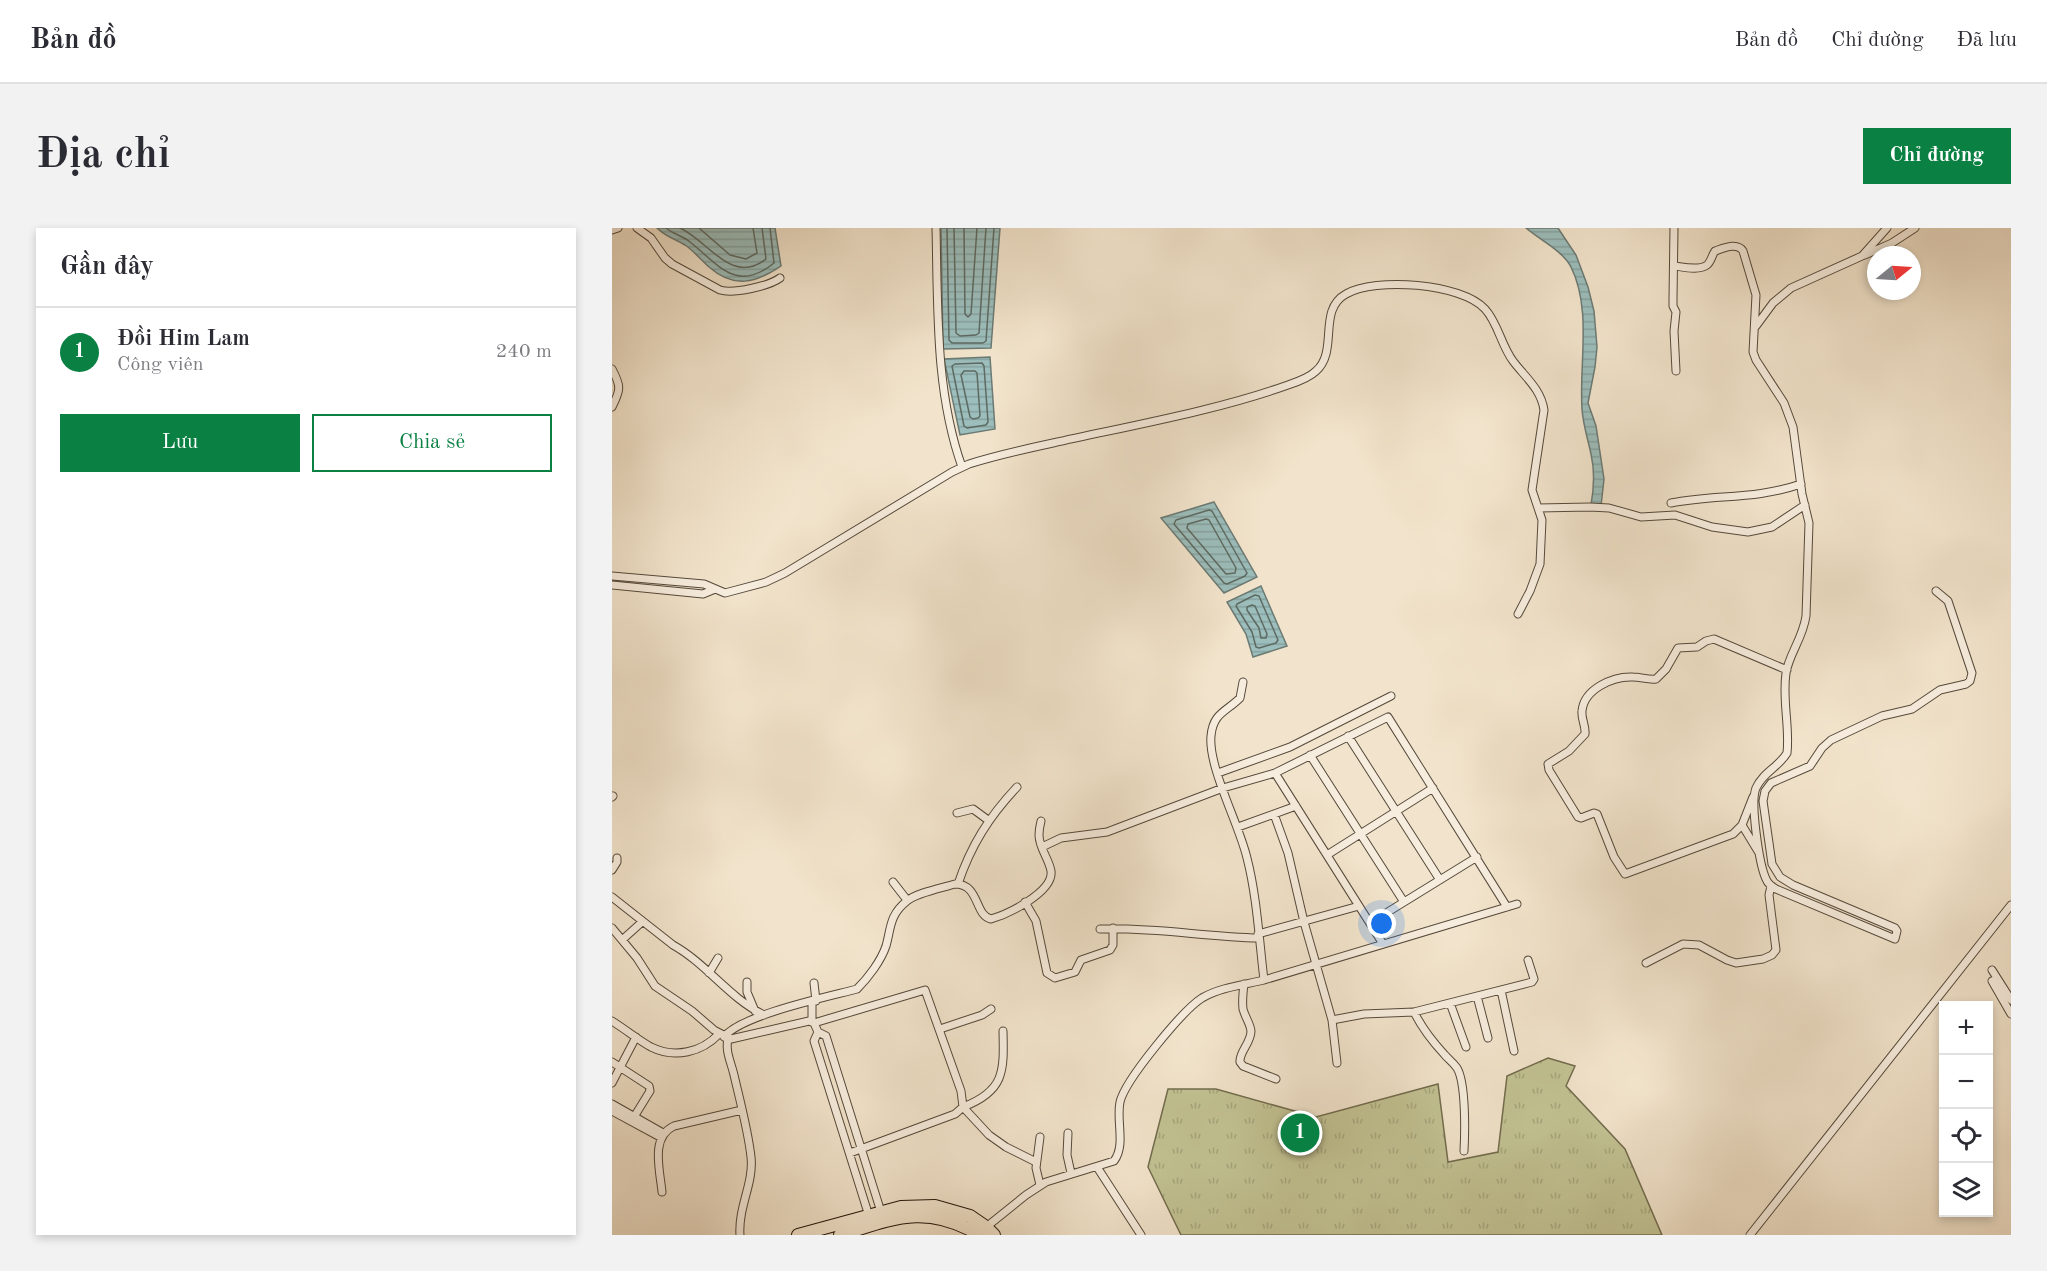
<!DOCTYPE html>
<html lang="vi">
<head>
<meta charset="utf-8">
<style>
  body { margin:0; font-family:"Old Standard TT",serif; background:#f2f2f3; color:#2b2b33 }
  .controls { position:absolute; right:18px; bottom:18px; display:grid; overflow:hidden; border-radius:0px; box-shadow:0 3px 9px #0003 }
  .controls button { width:54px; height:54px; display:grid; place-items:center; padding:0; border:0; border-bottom:2px solid #e1e1e2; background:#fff; color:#2b2b33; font:30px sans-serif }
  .compass { position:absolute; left:1255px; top:18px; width:54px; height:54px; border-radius:50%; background:#fff; box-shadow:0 3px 9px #0003; rotate:72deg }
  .you { position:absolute; left:770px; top:696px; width:21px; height:21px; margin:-15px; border:4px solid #fff; border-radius:50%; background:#1a73e8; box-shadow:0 0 0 9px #1a73e833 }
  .badge { display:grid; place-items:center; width:39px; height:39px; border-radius:50%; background:#0b8043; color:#fff; font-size:20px; font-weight:700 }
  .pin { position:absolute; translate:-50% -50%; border:3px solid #fff; box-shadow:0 2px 6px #0006 }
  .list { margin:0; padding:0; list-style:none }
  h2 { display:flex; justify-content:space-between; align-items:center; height:78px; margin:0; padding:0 24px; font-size:26px }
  h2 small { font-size:20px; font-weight:400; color:#7c7c81 }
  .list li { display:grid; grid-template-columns:39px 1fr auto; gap:18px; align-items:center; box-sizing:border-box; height:90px; padding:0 24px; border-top:2px solid #e1e1e2 }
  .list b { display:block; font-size:22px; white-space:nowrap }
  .list p { margin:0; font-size:20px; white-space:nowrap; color:#7c7c81 }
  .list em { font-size:20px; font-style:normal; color:#7c7c81 }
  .actions { display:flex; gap:12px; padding:18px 24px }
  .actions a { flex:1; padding:14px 0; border:2px solid #0b8043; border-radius:0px; text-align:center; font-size:21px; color:#0b8043 }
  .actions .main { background:#0b8043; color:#fff }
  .icon { flex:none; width:33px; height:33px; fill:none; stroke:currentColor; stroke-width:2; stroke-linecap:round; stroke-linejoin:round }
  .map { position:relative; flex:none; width:1399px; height:1007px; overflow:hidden; border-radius:0px }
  header { display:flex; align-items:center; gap:36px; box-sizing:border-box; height:84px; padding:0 30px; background:#fff; border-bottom:2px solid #e1e1e2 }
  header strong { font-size:28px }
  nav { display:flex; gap:33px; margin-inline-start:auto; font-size:21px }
  .intro { display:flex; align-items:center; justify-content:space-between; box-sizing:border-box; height:144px; padding:0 36px }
  h1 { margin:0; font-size:42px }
  .button { padding:15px 27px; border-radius:0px; background:#0b8043; color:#fff; font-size:21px; font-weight:700 }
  main { display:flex; gap:36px; padding:0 36px }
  aside { flex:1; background:#fff; border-radius:0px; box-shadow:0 3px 9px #0003 }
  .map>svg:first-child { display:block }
  .park { fill:url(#park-tufts); stroke:#726c4e; stroke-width:1.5 }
  .water { fill:url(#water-rules); stroke:#6b7a74; stroke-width:1.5 }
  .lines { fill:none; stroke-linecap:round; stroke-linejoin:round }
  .shore { stroke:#5e6a62; stroke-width:1.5 }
  .minor-casing { stroke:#55493a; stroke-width:9 }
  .trunk-casing { stroke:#211509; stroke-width:14 }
  .minor { stroke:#f7edde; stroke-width:7 }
  .trunk { stroke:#f2e4cc; stroke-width:12 }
</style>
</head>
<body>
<header>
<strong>Bản đồ</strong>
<nav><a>Bản đồ</a><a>Chỉ đường</a><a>Đã lưu</a></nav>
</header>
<div class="intro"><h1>Địa chỉ</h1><a class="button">Chỉ đường</a></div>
<main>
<aside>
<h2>Gần đây<small></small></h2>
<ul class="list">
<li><span class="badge">1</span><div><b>Đồi Him Lam</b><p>Công viên</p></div><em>240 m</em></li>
</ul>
<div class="actions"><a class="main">Lưu</a><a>Chia sẻ</a></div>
</aside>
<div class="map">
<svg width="1399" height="1007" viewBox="0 0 1399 1007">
  <defs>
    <pattern id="park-tufts" width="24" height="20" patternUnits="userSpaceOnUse" patternTransform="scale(1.5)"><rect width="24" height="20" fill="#c2c293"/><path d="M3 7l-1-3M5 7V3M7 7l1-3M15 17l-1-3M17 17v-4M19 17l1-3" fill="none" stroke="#a6a67d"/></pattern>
    <pattern id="water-rules" width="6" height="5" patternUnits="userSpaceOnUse" patternTransform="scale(1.5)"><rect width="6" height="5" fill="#9cbebc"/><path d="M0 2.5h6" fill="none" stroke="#86a2a0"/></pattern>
  </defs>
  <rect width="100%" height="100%" fill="#f2e4cc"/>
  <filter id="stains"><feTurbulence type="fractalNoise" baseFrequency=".00333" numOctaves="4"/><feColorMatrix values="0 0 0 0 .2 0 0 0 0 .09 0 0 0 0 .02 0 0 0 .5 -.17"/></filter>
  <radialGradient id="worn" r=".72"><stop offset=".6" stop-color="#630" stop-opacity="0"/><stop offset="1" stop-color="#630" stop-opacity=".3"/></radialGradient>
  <path class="park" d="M 936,830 L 963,838 L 954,858 L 1013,921 L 1050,1007 L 569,1007 L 536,939 L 556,861 L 604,861 L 704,889 L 826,856 L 836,934 L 886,924 L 895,848 Z"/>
  <path class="water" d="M 45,0 L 163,0 L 169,38 C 144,55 122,61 97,39 C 89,32 82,23 73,17 C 63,11 54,9 45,0 Z
    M 329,0 L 388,0 L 379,120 L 331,121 Z
    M 914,0 L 946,0 L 964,27 L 976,59 L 982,83 L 985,119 L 983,139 L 976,175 L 984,198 L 992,251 L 989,278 L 979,277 C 982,260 983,243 979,226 C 976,211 971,197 970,181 C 967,136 980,81 959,39 C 951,23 928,12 914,0 Z
    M 378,129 L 383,201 L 348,207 L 332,131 Z
    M 602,274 L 645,349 L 612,365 L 549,290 Z
    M 649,358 L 675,418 L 641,429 L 634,406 L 615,374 Z"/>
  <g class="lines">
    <path class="shore" d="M 54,0 C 61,6 71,8 78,14 C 106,36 124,66 162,35 L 158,0
      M 68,0 C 97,13 119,58 154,31 L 150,0
      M 87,0 L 118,27 L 134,31 L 145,25 L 141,0
      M 335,0 L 337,112 L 340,115 L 371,115 L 374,113 L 382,0
      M 342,0 L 344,105 L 348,108 L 364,107 L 367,105 L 374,0
      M 352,0 L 353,86 L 356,89 L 359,86 L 365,0
      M 370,135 L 372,138 L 376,194 L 374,197 L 355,200 L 352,198 L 340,138 L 343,136 Z
      M 352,143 L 363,143 L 365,145 L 368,188 L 366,190 L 361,191 L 358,189 L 349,147 Z
      M 597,282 L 600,283 L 635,345 L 633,348 L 615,356 L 612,355 L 562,296 L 564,292 Z
      M 594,291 L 597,292 L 624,340 L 623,345 L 614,346 L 575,300 L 576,296 Z
      M 643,367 L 647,368 L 666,412 L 664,415 L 647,420 L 644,419 L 640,404 L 624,378 L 625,376 Z
      M 640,377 L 643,378 L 655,406 L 654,410 L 649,410 L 647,400 L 635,382 L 635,379 Z"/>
    <defs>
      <path id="minor" d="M 25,0 L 39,10 L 53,30 L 60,36 L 108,62 C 122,66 157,58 168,50
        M 324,0 C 326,80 323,163 350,239
        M 1062,0 L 1061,71 L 1061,78 L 1064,84 L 1062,103 L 1064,143
        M 0,2 L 6,0
        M 1253,27 L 1280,15 L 1303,0
        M 1063,38 C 1071,39 1087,43 1095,37 C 1099,34 1100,27 1103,23 C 1112,20 1125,14 1131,23 L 1144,67 L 1141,124 L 1144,132 L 1172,175 L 1181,199 L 1190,266 L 1197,295 L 1194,388 C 1191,410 1177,426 1174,445 C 1170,472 1178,499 1175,525 C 1167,539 1151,544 1144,560 C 1138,574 1147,636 1154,651 C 1156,656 1159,658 1164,661 L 1283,711 L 1285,703 L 1283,700 L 1181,657 L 1168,649 L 1160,636 L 1151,573 L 1153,563 L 1159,555 L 1198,538 L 1210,520 L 1219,512 L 1270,488 L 1300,481 L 1328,462 L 1354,456 L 1358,453 L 1360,445 L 1336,373 L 1324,363
        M 1144,98 L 1161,75 L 1179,60 L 1250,28 L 1275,0
        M 0,141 C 9,158 9,161 0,179
        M 1059,275 C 1105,266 1142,272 1189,256
        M 926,280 L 978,279 L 997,280 L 1029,289 L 1063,287 L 1100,299 L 1136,304 L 1160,299 L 1193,277
        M 0,348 L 92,356 L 113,365 L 154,354 L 173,345 L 340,244 L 357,236 C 385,227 413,221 441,215 C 517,198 603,183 676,157 C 685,154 697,150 704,143 C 727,123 705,82 734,66 C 763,49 849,55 873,81 C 886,95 889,117 901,133 C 913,149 929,161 932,182 L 920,262 L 930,292 L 928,336 L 918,363 L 906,386
        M 0,357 L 91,366 L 103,361
        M 631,454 L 628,470 C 614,484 601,485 599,508 C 596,539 627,596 635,630 C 645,669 647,711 652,752
        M 736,508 L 828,652
        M 698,527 L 792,674
        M 606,545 L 678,519 L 779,468
        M 663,545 L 771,716
        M 0,569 L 1,568
        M 1141,569 L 1130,597 L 1121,606 L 1013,646 L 1002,629 L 985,586 L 982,585 L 969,590 L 966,589 L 937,542 L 936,536 L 957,523 L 973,506 C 974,498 969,491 970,483 C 972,461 1001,448 1021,449 C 1029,449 1036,452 1044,451 L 1054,441 L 1066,420 L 1085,419 L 1094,413 L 1102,411 L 1175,442
        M 345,585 L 361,581 L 376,592
        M 662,586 L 676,625 L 692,694 L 720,792 L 752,786 L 802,784 L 920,754 L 922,751 L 916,732
        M 1130,597 L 1147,625
        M 626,599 L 684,578
        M 430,619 L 449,610 L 495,604 L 611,560 L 663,545 L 776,489 L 895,679
        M 715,627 L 821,560
        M 0,642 L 5,634 L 5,630
        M 281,654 L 295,672
        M 346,656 C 359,617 377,589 405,559
        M 0,669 L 61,717 C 95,736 117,770 152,787
        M 413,674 L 424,693 L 435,745 L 443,750 L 463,744 L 469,732 L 498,722 L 501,717 L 501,700
        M 758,695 L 865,629
        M 0,700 L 25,730 L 43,758 L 80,783 L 102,802 L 119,811 L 197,793 L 202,795 L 206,804 L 214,808 L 269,984
        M 488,701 C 542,699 594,709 647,710
        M 646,706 L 747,678
        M 10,712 L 30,694
        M 1034,735 L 1071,716 L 1087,717 L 1115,732 L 1124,735 L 1151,731 L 1160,727 L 1164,722 L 1157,667 L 1159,658
        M 1380,742 L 1399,772
        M 97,745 L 106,730
        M 1380,753 L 1399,786
        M 135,754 L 135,764 L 143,783
        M 202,755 L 204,773
        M 632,756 C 631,764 630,773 631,781 C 633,789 638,795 639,803 C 639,815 627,824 628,834 L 631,838 L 664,851
        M 889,762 L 902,823
        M 865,768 L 876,810
        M 838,775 L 854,819
        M 802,784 C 810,800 820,813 832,826 C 836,831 841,834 845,840 C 854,855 853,904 852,923
        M 720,792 L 725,835
        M 0,793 C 13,801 26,812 39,819 C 63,831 90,824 107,806
        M 200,794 L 200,774
        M 202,795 L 313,762 L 349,863 L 351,879 L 343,886 L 238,925
        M 328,801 L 370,787 L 379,781
        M 391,803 C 392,843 393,863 351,879 L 377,907 L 394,919 L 424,934
        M 206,804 L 202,813 L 257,988
        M 112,809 C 129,787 215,769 245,761 C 256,750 269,733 274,718 C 279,701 277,687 295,673 C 304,665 330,660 343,656 C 368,656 362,687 379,691 C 396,686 442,664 439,643 C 437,631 427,620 427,607 C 427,602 428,597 429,593
        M 116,811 C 113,823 119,834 122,847 C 128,873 136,902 139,929 C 142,955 126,979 128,1007
        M 0,834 L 37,858 L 38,863 L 22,889
        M 0,855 L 24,809
        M 0,876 L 51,905
        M 0,883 L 48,909
        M 456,905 L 455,927 L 459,945
        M 485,939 L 529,1007
        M 428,957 L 424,940 L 428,909
        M 50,964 C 48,942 38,909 62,898 L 130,882
        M 373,1000 L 414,967 L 434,954 L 502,933 C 514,917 504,893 508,874 C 513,852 571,782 590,770 C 609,759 632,757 652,752 L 905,676
        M 1138,1007 L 1399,677"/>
      <path id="trunk" d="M 186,1007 L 289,979 L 323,978 L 358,988 L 374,999 L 382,1007
        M 228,1007 C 282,990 314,975 368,1007"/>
    </defs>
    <use href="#minor" class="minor-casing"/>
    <use href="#trunk" class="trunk-casing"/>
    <use href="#minor" class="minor"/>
    <use href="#trunk" class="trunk"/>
  </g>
  <rect width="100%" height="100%" filter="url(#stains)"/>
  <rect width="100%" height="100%" fill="url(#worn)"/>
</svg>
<div class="controls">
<button>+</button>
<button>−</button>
<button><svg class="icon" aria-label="locate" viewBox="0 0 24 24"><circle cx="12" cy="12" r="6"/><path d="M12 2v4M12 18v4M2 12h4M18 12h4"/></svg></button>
<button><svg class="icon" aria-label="layers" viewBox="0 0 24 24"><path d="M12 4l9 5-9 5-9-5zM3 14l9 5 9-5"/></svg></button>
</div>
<svg class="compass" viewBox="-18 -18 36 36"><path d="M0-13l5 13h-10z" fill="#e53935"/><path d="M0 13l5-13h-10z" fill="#7c7c81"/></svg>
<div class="you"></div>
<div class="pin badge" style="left:688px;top:905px">1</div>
</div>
</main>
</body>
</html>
